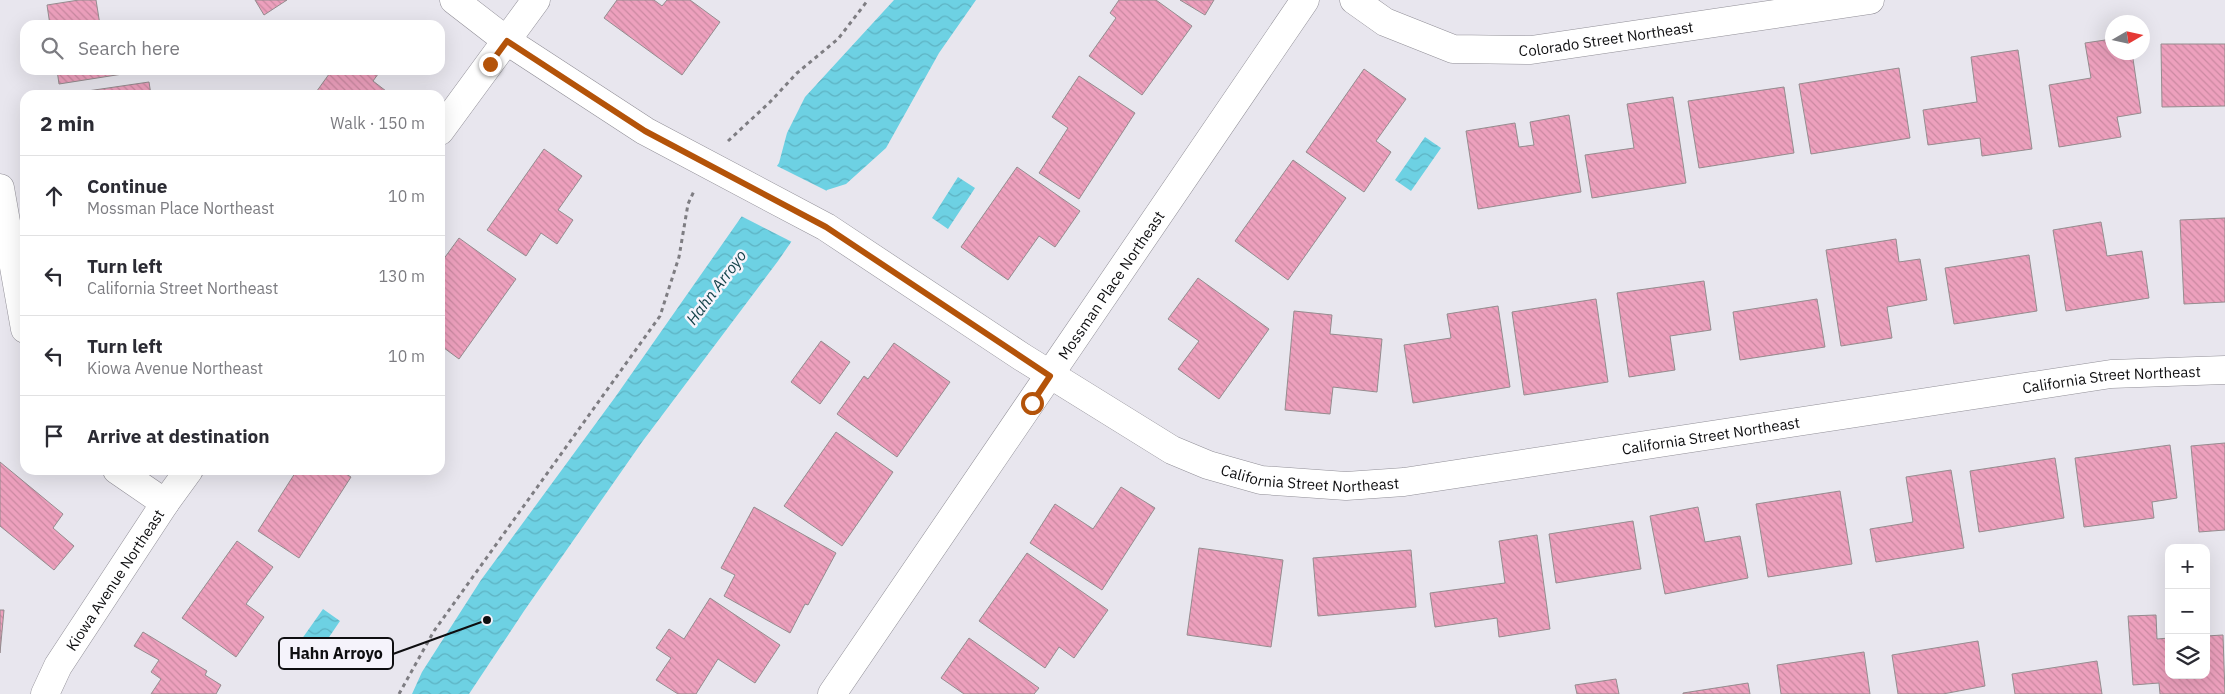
<!DOCTYPE html>
<html lang="en">
<head>
<meta charset="utf-8">
<style>
  body { margin:0; font-family:"IBM Plex Sans",sans-serif; background:#f7f7f7; color:#2b2b33 }
  .controls { position:absolute; right:15px; bottom:15px; display:grid; overflow:hidden; border-radius:10px; box-shadow:0 5px 20px #0002 }
  .controls button { width:45px; height:45px; display:grid; place-items:center; padding:0; border:0; border-bottom:1px solid #e1e1e2; background:#fff; color:#2b2b33; font:25px sans-serif }
  .compass { position:absolute; left:2105px; top:15px; width:45px; height:45px; border-radius:50%; background:#fff; box-shadow:0 5px 20px #0002; rotate:81deg }
  .stop { position:absolute; width:15px; height:15px; margin:-11px; border:4px solid #b45309; border-radius:50%; background:#fff }
  .stop.end { background:#b45309; border-color:#fff; box-shadow:0 1px 5px #0008 }
  .list { margin:0; padding:0; list-style:none }
  h2 { display:flex; justify-content:space-between; align-items:center; height:65px; margin:0; padding:0 20px; font-size:21px }
  h2 small { font-size:16px; font-weight:400; color:#7c7c81 }
  .list li { display:grid; grid-template-columns:32px 1fr auto; gap:15px; align-items:center; box-sizing:border-box; height:80px; padding:0 20px; border-top:1px solid #e1e1e2 }
  .list b { display:block; font-size:19px; white-space:nowrap }
  .list p { margin:0; font-size:16px; white-space:nowrap; color:#7c7c81 }
  .list em { font-size:16px; font-style:normal; color:#7c7c81 }
  .icon { flex:none; width:28px; height:28px; fill:none; stroke:currentColor; stroke-width:2; stroke-linecap:round; stroke-linejoin:round }
  .map { position:relative; flex:none; width:2225px; height:694px; overflow:hidden }
  .search { position:absolute; background:#fff; box-shadow:0 5px 20px #0002; left:20px; top:20px; width:425px; height:55px; display:flex; align-items:center; gap:12px; box-sizing:border-box; padding:0 18px; border-radius:15px; color:#7c7c81; font-size:19px }
  .panel { position:absolute; background:#fff; box-shadow:0 5px 20px #0002; left:20px; top:90px; width:425px; height:385px; border-radius:15px }
  .map>svg:first-child { display:block }
  .water { fill:url(#water-waves) }
  .pier { fill:#e8e6ee }
  .building { fill:url(#building-back-hatch); stroke:#958c8f }
  .lines { fill:none; stroke-linecap:round; stroke-linejoin:round }
  .minor-casing { stroke:#918f97; stroke-width:29 }
  .path { stroke:#7e7d82; stroke-width:3; stroke-dasharray:4 4; stroke-linecap:butt }
  .minor { stroke:#fff; stroke-width:28 }
  .route { stroke:#b45309; stroke-width:6 }
  .labels { text-anchor:middle; dominant-baseline:central; stroke-width:5; stroke-linejoin:round; paint-order:stroke }
  .street-label { font-size:15px; fill:#0e0e10; stroke:#f5f3fb }
  .water-label { font-size:16px; font-style:italic; fill:#15434b; stroke:#f5f3fb }
  .leader { fill:none; stroke:#0e0e10; stroke-width:2 }
  .callout-dot { fill:#0e0e10; stroke:#f5f3fb; stroke-width:2 }
  .callout { fill:#f5f3fb; stroke:#0e0e10; stroke-width:2 }
  .callout-label { font-size:16px; text-anchor:middle; font-weight:bold; fill:#0e0e10 }
</style>
</head>
<body>
<div class="map">
<svg width="2225" height="694" viewBox="0 0 2225 694">
  <defs>
    <pattern id="water-waves" width="16" height="10" patternUnits="userSpaceOnUse" patternTransform="scale(1.25)"><rect width="16" height="10" fill="#6dd1e3"/><path d="M0 5q4-4 8 0t8 0" fill="none" stroke="#5db2c2"/></pattern>
    <pattern id="building-back-hatch" width="6" height="6" patternUnits="userSpaceOnUse" patternTransform="scale(1.25)"><rect width="6" height="6" fill="#eda0bd"/><path d="M-1 5l2 2M0 0l6 6M5-1l2 2" fill="none" stroke="#ca89a1"/></pattern>
  </defs>
  <rect width="100%" height="100%" fill="#e8e6ee"/>
  <path class="water" d="M 894,0 L 976,0 L 939,53 L 886,148 L 846,184 L 827,190 L 778,261 L 642,442 L 524,611 L 469,694 L 412,694 L 422,672 L 481,580 L 616,396 L 779,163 L 787,133 L 805,97 Z
    M 1425,137 L 1441,148 L 1411,191 L 1395,180 Z
    M 958,177 L 975,188 L 948,229 L 932,218 Z
    M 323,609 L 340,621 L 317,655 L 299,643 Z"/>
  <path class="pier" d="M 775,165 L 829,192 L 794,243 L 741,216 Z"/>
  <path class="building" d="M 79,0 L 96,0 L 100,25 L 50,25 L 47,5 Z
    M 255,0 L 287,0 L 264,15 Z
    M 617,0 L 654,0 L 662,6 L 667,0 L 690,0 L 720,22 L 682,75 L 604,18 Z
    M 1119,0 L 1156,0 L 1192,26 L 1142,95 L 1089,56 L 1116,18 L 1110,13 Z
    M 1180,0 L 1214,0 L 1205,15 Z
    M 2112,39 L 2112,52 L 2132,52 L 2141,113 L 2117,117 L 2121,137 L 2059,147 L 2049,85 L 2091,78 L 2085,43 Z
    M 2161,44 L 2225,44 L 2225,106 L 2162,107 Z
    M 2018,50 L 2032,149 L 1982,156 L 1980,138 L 1928,145 L 1923,110 L 1977,102 L 1971,57 Z
    M 1899,68 L 1910,138 L 1811,154 L 1799,84 Z
    M 1364,69 L 1406,99 L 1376,141 L 1391,152 L 1364,192 L 1306,152 Z
    M 57,70 L 129,70 L 129,73 L 59,84 Z
    M 332,70 L 381,70 L 373,81 L 386,91 L 384,95 L 314,95 Z
    M 1079,76 L 1135,113 L 1079,199 L 1039,173 L 1068,128 L 1052,117 Z
    M 149,82 L 151,95 L 60,95 Z
    M 1784,87 L 1794,153 L 1699,168 L 1688,101 Z
    M 1673,97 L 1686,183 L 1592,198 L 1585,155 L 1634,148 L 1627,104 Z
    M 1569,115 L 1581,192 L 1478,209 L 1466,131 L 1515,123 L 1519,147 L 1534,145 L 1530,122 Z
    M 544,149 L 582,176 L 558,210 L 573,220 L 557,244 L 541,233 L 526,256 L 487,230 Z
    M 1293,160 L 1346,198 L 1288,280 L 1235,241 Z
    M 1017,167 L 1080,211 L 1055,247 L 1039,236 L 1008,280 L 961,247 Z
    M 2225,218 L 2225,302 L 2184,304 L 2180,220 Z
    M 2101,222 L 2107,256 L 2142,251 L 2149,298 L 2066,311 L 2053,230 Z
    M 459,238 L 516,279 L 459,359 L 440,345 L 440,264 Z
    M 1896,239 L 1899,262 L 1920,259 L 1927,300 L 1887,307 L 1892,338 L 1841,346 L 1826,250 Z
    M 2029,255 L 2037,311 L 1954,324 L 1945,268 Z
    M 1198,278 L 1269,329 L 1219,399 L 1178,369 L 1199,341 L 1168,319 Z
    M 1704,281 L 1711,330 L 1670,336 L 1675,370 L 1629,377 L 1617,293 Z
    M 1596,299 L 1608,382 L 1524,395 L 1512,312 Z
    M 1817,299 L 1825,347 L 1740,360 L 1733,312 Z
    M 1498,306 L 1510,387 L 1413,403 L 1404,345 L 1451,338 L 1447,314 Z
    M 1294,311 L 1332,315 L 1330,334 L 1382,339 L 1377,392 L 1333,387 L 1330,414 L 1285,410 Z
    M 821,341 L 850,362 L 820,404 L 791,382 Z
    M 894,343 L 950,382 L 897,457 L 837,414 L 864,376 L 868,379 Z
    M 836,432 L 893,472 L 842,546 L 784,506 Z
    M 2225,443 L 2225,530 L 2199,532 L 2191,446 Z
    M 2170,445 L 2177,498 L 2152,502 L 2154,518 L 2084,527 L 2075,458 Z
    M 2055,458 L 2064,518 L 1979,532 L 1970,471 Z
    M 0,462 L 63,514 L 53,528 L 74,546 L 54,570 L 0,526 Z
    M 297,470 L 340,470 L 351,477 L 299,558 L 258,531 Z
    M 1951,470 L 1964,548 L 1876,562 L 1870,529 L 1913,522 L 1906,477 Z
    M 1121,487 L 1155,508 L 1102,590 L 1030,543 L 1055,504 L 1093,529 Z
    M 1840,491 L 1852,564 L 1768,577 L 1756,504 Z
    M 754,507 L 836,553 L 808,605 L 805,604 L 790,633 L 724,596 L 735,575 L 721,568 Z
    M 1698,507 L 1705,542 L 1740,536 L 1748,578 L 1665,594 L 1650,516 Z
    M 1633,521 L 1641,569 L 1556,583 L 1549,534 Z
    M 1537,535 L 1550,629 L 1499,637 L 1497,618 L 1435,627 L 1430,593 L 1505,583 L 1499,541 Z
    M 237,541 L 273,567 L 246,604 L 264,617 L 236,657 L 182,618 Z
    M 1199,548 L 1283,560 L 1271,647 L 1187,635 Z
    M 1411,550 L 1416,607 L 1318,616 L 1313,558 Z
    M 1027,553 L 1108,610 L 1074,658 L 1059,647 L 1045,668 L 979,621 Z
    M 710,598 L 780,645 L 755,683 L 718,659 L 696,694 L 678,694 L 656,680 L 671,658 L 656,648 L 669,629 L 684,639 Z
    M 0,610 L 4,610 L 0,653 Z
    M 2156,615 L 2157,639 L 2169,638 L 2169,675 L 2206,675 L 2206,636 L 2223,635 L 2225,694 L 2160,694 L 2159,683 L 2133,685 L 2128,616 Z
    M 143,632 L 207,671 L 205,675 L 221,685 L 216,694 L 151,694 L 161,679 L 151,672 L 159,660 L 134,646 Z
    M 969,638 L 1039,688 L 1034,694 L 964,694 L 941,678 Z
    M 1978,641 L 1985,686 L 1943,694 L 1898,694 L 1892,655 Z
    M 1864,652 L 1870,694 L 1781,694 L 1777,665 Z
    M 2097,661 L 2102,694 L 2015,694 L 2012,674 Z
    M 1616,679 L 1619,694 L 1577,694 L 1575,685 Z
    M 1748,683 L 1750,694 L 1683,694 L 1683,693 Z"/>
  <g class="lines">
    <defs>
      <g id="minor">
        <path id="s1" d="M 454,0 L 507,41 L 645,131 L 826,227 L 1022,357 L 1172,450 L 1208,465 L 1261,480 L 1346,486 L 1404,482 L 2111,374 L 2225,370"/>
        <path id="s2" d="M 1354,0 L 1385,22 L 1453,49 L 1531,50 L 1870,0"/>
        <path d="M 440,131 L 536,0"/>
        <path d="M 0,188 L 25,329"/>
        <path d="M 117,470 L 165,503"/>
        <path id="s3" d="M 45,694 L 58,666 L 165,503 L 189,470"/>
        <path id="s4" d="M 832,694 L 1305,0"/>
      </g>
    </defs>
    <use href="#minor" class="minor-casing"/>
    <path class="path" d="M 728,141 L 770,102 L 797,73 L 838,39 L 868,0
      M 399,694 L 434,631 L 660,316 L 679,257 L 688,204 L 694,191"/>
    <use href="#minor" class="minor"/>
  </g>
  <g class="lines">
    <path class="route" d="M 490,64 L 507,41 L 645,131 L 826,227 L 1050,376 L 1032,403"/>
  </g>
  <g class="labels">
    <g class="street-label">
      <text stroke="none"><textPath href="#s2" startOffset="265">Colorado Street Northeast</textPath></text>
      <text stroke="none"><textPath href="#s4" startOffset="495">Mossman Place Northeast</textPath></text>
      <text stroke="none"><textPath href="#s1" startOffset="1801">California Street Northeast</textPath></text>
      <text stroke="none"><textPath href="#s1" startOffset="1396">California Street Northeast</textPath></text>
      <text stroke="none"><textPath href="#s1" startOffset="991">California Street Northeast</textPath></text>
      <text stroke="none"><textPath href="#s3" startOffset="134">Kiowa Avenue Northeast</textPath></text>
    </g>
    <g class="water-label">
      <text transform="translate(716 287) rotate(-53)">Hahn Arroyo</text>
    </g>
  </g>
  <path class="leader" d="M487 620L393 654"/>
  <circle class="callout-dot" cx="487" cy="620" r="5"/>
  <rect class="callout" x="279" y="638" width="114" height="31" rx="5"/>
  <g class="callout-label">
    <text x="336" y="659">Hahn Arroyo</text>
  </g>
</svg>
<div class="controls">
<button>+</button>
<button>−</button>
<button><svg class="icon" aria-label="layers" viewBox="0 0 24 24"><path d="M12 4l9 5-9 5-9-5zM3 14l9 5 9-5"/></svg></button>
</div>
<svg class="compass" viewBox="-18 -18 36 36"><path d="M0-13l5 13h-10z" fill="#e53935"/><path d="M0 13l5-13h-10z" fill="#7c7c81"/></svg>
<div class="stop" style="left:1032px;top:403px"></div>
<div class="stop end" style="left:490px;top:64px"></div>
<div class="search"><svg class="icon" aria-label="search" viewBox="0 0 24 24"><circle cx="10" cy="10" r="6"/><path d="M15 15l6 6"/></svg>Search here</div>
<section class="panel">
<h2>2 min<small>Walk · 150 m</small></h2>
<ul class="list">
<li><svg class="icon" aria-label="ahead" viewBox="0 0 24 24"><path d="M12 20V5M6 11l6-6 6 6"/></svg><div><b>Continue</b><p>Mossman Place Northeast</p></div><em>10 m</em></li>
<li><svg class="icon" aria-label="left" viewBox="0 0 24 24"><path d="M17 20v-9H6M10 6l-5 5 5 5"/></svg><div><b>Turn left</b><p>California Street Northeast</p></div><em>130 m</em></li>
<li><svg class="icon" aria-label="left" viewBox="0 0 24 24"><path d="M17 20v-9H6M10 6l-5 5 5 5"/></svg><div><b>Turn left</b><p>Kiowa Avenue Northeast</p></div><em>10 m</em></li>
<li><svg class="icon" aria-label="arrive" viewBox="0 0 24 24"><path d="M6 21V4h12l-3 4 3 4H6"/></svg><div><b>Arrive at destination</b></div></li>
</ul>
</section>
</div>
</body>
</html>
